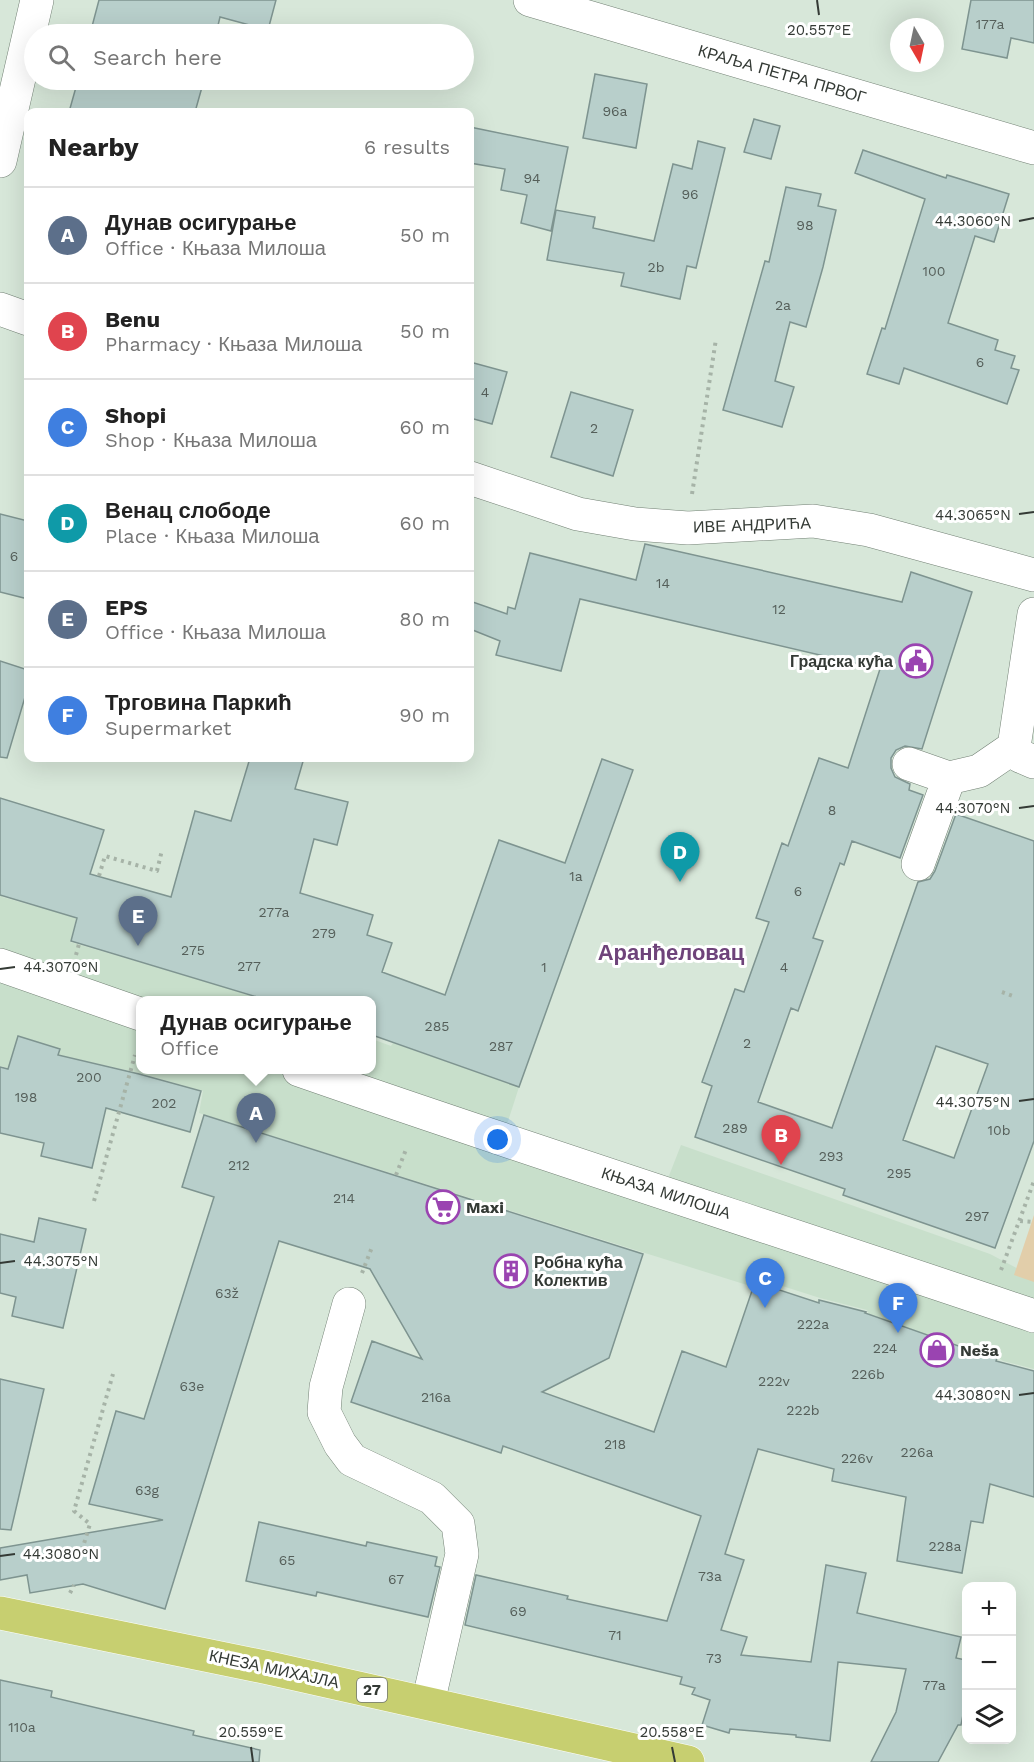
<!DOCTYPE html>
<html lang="en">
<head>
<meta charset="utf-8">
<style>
  body { margin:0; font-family:"Work Sans",sans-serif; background:#f6f6f6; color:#222 }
  .controls { position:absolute; right:18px; bottom:18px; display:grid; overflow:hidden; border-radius:12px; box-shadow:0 6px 24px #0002 }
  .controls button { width:54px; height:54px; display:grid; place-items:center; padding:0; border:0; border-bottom:2px solid #e0e0e0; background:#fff; color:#222; font:30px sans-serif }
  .compass { position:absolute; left:890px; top:18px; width:54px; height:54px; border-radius:50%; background:#fff; box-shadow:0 6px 24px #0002; rotate:171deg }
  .you { position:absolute; left:498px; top:1140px; width:21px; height:21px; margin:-15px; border:4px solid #fff; border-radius:50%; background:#1a73e8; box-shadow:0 0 0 9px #1a73e833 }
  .badge { display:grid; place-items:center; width:39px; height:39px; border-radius:50%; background:#9a44b1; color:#fff; font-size:20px; font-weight:700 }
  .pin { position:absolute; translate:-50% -50px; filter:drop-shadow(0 2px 3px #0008) }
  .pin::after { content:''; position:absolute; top:32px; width:21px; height:18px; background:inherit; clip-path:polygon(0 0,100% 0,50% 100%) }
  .popup { position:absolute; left:136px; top:996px; width:240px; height:78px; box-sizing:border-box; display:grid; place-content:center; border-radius:12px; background:#fff; filter:drop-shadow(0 2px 4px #0005); font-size:20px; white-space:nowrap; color:#767676 }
  .popup b { font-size:22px; color:#222 }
  .popup::after { content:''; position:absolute; left:50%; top:100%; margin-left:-12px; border:12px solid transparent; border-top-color:#fff }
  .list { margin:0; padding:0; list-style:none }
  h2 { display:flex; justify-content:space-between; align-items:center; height:78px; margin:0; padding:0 24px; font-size:26px }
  h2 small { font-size:20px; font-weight:400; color:#767676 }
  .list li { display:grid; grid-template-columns:39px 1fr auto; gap:18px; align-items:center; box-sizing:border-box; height:96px; padding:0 24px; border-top:2px solid #e0e0e0 }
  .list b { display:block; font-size:22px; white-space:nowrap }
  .list p { margin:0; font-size:20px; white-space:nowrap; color:#767676 }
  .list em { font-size:20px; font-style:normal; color:#767676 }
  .icon { flex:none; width:33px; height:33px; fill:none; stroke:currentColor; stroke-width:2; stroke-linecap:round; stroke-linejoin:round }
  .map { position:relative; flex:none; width:1034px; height:1762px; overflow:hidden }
  .search { position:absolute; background:#fff; box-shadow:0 6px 24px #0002; left:24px; top:24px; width:450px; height:66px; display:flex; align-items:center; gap:15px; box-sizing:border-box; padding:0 21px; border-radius:33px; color:#767676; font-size:22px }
  .panel { position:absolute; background:#fff; box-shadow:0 6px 24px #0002; left:24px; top:108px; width:450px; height:654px; border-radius:12px }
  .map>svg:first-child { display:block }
  .built { fill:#c8dfcb }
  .green { fill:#e2ceaa }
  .building { fill:#b8cfcb; stroke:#7e9490; stroke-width:1.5; fill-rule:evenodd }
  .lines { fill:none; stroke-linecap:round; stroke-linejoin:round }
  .minor-casing { stroke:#728074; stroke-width:34 }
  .major-casing { stroke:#fff; stroke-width:34 }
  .path { stroke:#a6b3a7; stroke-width:4; stroke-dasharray:3 4.5; stroke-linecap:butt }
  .minor { stroke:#fff; stroke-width:33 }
  .major { stroke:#c7cf70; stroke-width:33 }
  .ticks { fill:none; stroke:#343a35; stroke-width:2 }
  .labels { text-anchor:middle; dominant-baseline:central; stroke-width:6; stroke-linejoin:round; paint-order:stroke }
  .number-label { font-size:14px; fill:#555f5a }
  .shield { fill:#fff; stroke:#717572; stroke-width:1.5 }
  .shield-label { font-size:15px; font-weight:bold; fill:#343a35 }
  .street-label { font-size:16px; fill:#343a35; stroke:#fff }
  .poi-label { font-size:16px; font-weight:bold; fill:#343a35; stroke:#fff; text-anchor:start }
  .district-label { font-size:22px; font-weight:bold; fill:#6e437a; stroke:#fff }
  .ticks-label { font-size:15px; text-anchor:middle; fill:#343a35; stroke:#fff; stroke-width:6; stroke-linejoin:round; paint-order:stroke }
</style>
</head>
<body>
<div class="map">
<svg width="1034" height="1762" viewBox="0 0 1034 1762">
  <rect width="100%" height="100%" fill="#d7e7d9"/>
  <path class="built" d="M 0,886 L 5,887 L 2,897 L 34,906 L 37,899 L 78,911 L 70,942 L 221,986 L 263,1000 L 140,1000 L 140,1070 L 372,1070 L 372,1039 L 391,1046 L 393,1043 L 519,1087 L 502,1140 L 663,1191 L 681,1145 L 990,1254 L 1034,1277 L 1034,1369 L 1003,1361 L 998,1357 L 965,1346 L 962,1350 L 916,1334 L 917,1331 L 869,1314 L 867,1310 L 820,1298 L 754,1277 L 747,1285 L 199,1113 L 203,1091 L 139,1073 L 68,1057 L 62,1080 L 0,1066 Z"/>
  <path class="green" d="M 1034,1215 L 1034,1282 L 1014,1275 Z"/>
  <path class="building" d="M 99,0 L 276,0 L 268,30 L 220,17 L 216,34 L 90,34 Z
    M 971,0 L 1034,0 L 1034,43 L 1011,38 L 1007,58 L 962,49 Z
    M 595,74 L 647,84 L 636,148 L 583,138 Z
    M 78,80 L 204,80 L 195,112 L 69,112 Z
    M 754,119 L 780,126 L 771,159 L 744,152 Z
    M 470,127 L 568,147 L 551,231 L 521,223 L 527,195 L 501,190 L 505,169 L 470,163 Z
    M 698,141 L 725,148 L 696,268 L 687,266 L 680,299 L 621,286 L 624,273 L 547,260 L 556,210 L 595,217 L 593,228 L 654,241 L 673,164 L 692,169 Z
    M 863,150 L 946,178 L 947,175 L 1009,194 L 994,242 L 975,236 L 948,323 L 998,340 L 995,350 L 1015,356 L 1011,368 L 1019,370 L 1007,404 L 904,368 L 899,384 L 867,374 L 882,328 L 885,329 L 925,199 L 855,173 Z
    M 786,187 L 821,194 L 818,206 L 836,210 L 823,267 L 806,327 L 790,322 L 775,381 L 794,387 L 782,427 L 723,410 L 765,261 L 769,262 Z
    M 470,362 L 507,372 L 492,424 L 470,418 Z
    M 571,392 L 633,410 L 613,476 L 551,457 Z
    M 0,514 L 28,521 L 28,599 L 0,592 Z
    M 645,544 L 902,602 L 911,572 L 972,592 L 922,749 L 905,746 L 896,750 L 891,758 L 891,768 L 895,777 L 910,784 L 909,790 L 923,795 L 900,858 L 852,841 L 844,865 L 840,863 L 813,938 L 823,941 L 798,1011 L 791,1008 L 758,1102 L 832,1128 L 918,882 L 930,879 L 935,871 L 956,814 L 1034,841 L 1034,1141 L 995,1248 L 843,1195 L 845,1189 L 695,1137 L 712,1086 L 702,1082 L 735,989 L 744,992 L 769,922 L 756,918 L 782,843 L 788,846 L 819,758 L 848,768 L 880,669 L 580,599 L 561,671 L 496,655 L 500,641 L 470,629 L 470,601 L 507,614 L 508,607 L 515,609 L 530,553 L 636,580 ZM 936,1046 L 988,1064 L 954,1158 L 903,1140 Z
    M 0,661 L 28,670 L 28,687 L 7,758 L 0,757 Z
    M 250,758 L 304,758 L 295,789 L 348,802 L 337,845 L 314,839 L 300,893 L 373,915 L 367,935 L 392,943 L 382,972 L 445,995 L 499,840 L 565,863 L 602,759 L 633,770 L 519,1087 L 372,1035 L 372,1000 L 267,1000 L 71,941 L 77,918 L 0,895 L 0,798 L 104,830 L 90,874 L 171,897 L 195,811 L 231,821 Z
    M 18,1036 L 60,1049 L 58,1055 L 139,1074 L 201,1091 L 190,1132 L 106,1108 L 92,1168 L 41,1156 L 44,1143 L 0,1133 L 0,1067 L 8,1069 Z
    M 204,1115 L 643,1254 L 609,1358 L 542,1392 L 654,1432 L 682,1351 L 726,1367 L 755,1282 L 819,1303 L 819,1300 L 866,1312 L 865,1313 L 964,1348 L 965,1347 L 997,1358 L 996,1361 L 1034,1371 L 1034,1497 L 990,1484 L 983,1523 L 971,1521 L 962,1573 L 897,1561 L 906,1497 L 832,1481 L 834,1469 L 758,1449 L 725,1554 L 744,1560 L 721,1630 L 747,1637 L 741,1655 L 811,1662 L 826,1565 L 866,1573 L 857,1613 L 961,1637 L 956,1658 L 966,1660 L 966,1700 L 961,1725 L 958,1725 L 938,1762 L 871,1762 L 896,1712 L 906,1669 L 838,1662 L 830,1741 L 796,1737 L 796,1735 L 730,1729 L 729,1733 L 702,1725 L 710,1700 L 692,1694 L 695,1688 L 680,1684 L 682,1677 L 465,1625 L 476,1575 L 568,1596 L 567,1599 L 667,1621 L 701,1516 L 503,1446 L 501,1453 L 351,1402 L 372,1341 L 422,1359 L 370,1269 L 279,1241 L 165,1609 L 83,1584 L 30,1593 L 27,1575 L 0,1580 L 0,1548 L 163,1520 L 89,1504 L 116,1411 L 144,1419 L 214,1197 L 182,1187 Z
    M 39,1218 L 86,1229 L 63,1328 L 12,1316 L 16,1297 L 0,1293 L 0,1234 L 34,1242 Z
    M 0,1379 L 44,1389 L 11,1530 L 0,1529 Z
    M 259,1522 L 366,1546 L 367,1542 L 437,1557 L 435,1566 L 440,1567 L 428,1617 L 317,1592 L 316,1596 L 246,1581 Z
    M 0,1680 L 52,1691 L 51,1697 L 194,1731 L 193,1735 L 260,1750 L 259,1762 L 0,1762 Z"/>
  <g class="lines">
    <defs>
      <path id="minor" d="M 530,0 L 1034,148
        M 0,161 L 37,0
        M 0,309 L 28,319
        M 470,478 L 578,514 L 635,524 L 688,528 L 813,521 L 869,530 L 1034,575
        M 1034,614 L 1014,747 L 1020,756 L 1034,762
        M 909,764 L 949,778 L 979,771 L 1014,747
        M 918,864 L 949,778
        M 0,965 L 140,1014
        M 299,1070 C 543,1155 789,1233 1034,1316
        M 349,1304 L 326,1387 L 324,1412 L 340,1444 L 352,1460 L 432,1498 L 458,1524 L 462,1554 L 428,1703"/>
      <path id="major" d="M 0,1613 L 269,1668 L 688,1762"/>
    </defs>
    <use href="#minor" class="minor-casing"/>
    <use href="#major" class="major-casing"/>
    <path class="path" d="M 692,494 L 716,339
      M 99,876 L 105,856 L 157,871 L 162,850
      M 76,955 L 79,944
      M 1002,992 L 1013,996
      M 396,1175 L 407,1147
      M 94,1201 L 135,1055
      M 1020,1221 L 1034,1222
      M 1001,1270 L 1034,1181
      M 362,1273 L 372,1247
      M 82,1550 L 90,1524 L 74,1511 L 113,1374
      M 70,1593 L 74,1585"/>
    <use href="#minor" class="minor"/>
    <use href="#major" class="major"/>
  </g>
  <path class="ticks" d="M 817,0 L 819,15M 1019,221 L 1034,218M 1019,514 L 1034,512M 1019,808 L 1034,806M 0,969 L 15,967M 1019,1101 L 1034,1099M 0,1263 L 15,1261M 1019,1395 L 1034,1393M 0,1556 L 15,1554M 251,1747 L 253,1762M 672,1747 L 675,1762"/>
  <defs>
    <symbol id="civic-ring" viewBox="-11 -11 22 22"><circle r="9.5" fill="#fff" stroke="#9a44b1" stroke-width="1.5"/><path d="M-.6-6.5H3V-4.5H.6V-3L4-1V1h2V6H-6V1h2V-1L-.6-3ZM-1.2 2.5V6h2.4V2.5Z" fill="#9a44b1"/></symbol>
    <symbol id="supermarket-ring" viewBox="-11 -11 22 22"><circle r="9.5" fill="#fff" stroke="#9a44b1" stroke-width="1.5"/><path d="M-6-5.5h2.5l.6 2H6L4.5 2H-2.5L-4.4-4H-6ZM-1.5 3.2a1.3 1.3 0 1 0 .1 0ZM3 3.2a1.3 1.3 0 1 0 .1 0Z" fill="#9a44b1"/></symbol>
    <symbol id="building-ring" viewBox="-11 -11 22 22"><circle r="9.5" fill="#fff" stroke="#9a44b1" stroke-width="1.5"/><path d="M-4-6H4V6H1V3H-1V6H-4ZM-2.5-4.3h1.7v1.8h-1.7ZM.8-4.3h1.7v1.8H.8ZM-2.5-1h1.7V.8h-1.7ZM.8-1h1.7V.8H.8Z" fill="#9a44b1"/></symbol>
    <symbol id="shop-ring" viewBox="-11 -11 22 22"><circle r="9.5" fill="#fff" stroke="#9a44b1" stroke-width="1.5"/><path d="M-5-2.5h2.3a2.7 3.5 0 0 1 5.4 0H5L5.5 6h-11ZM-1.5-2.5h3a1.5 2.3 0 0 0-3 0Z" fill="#9a44b1"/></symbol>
  </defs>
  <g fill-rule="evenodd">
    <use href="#civic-ring" x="897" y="642" width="38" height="38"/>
    <use href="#supermarket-ring" x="424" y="1188" width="38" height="38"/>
    <use href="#building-ring" x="492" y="1252" width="38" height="38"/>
    <use href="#shop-ring" x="918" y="1331" width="38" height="38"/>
  </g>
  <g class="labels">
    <g class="number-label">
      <text x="990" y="24">177a</text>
      <text x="615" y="111">96a</text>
      <text x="532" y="178">94</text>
      <text x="690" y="194">96</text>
      <text x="805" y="225">98</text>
      <text x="656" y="267">2b</text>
      <text x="934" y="271">100</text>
      <text x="783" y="305">2a</text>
      <text x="980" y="362">6</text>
      <text x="485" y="392">4</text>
      <text x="594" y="428">2</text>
      <text x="14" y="556">6</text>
      <text x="663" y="583">14</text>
      <text x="779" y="609">12</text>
      <text x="832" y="810">8</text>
      <text x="576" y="876">1a</text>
      <text x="798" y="891">6</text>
      <text x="274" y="912">277a</text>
      <text x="324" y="933">279</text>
      <text x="193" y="950">275</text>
      <text x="249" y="966">277</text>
      <text x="544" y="967">1</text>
      <text x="784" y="967">4</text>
      <text x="437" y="1026">285</text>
      <text x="747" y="1043">2</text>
      <text x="501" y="1046">287</text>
      <text x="89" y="1077">200</text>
      <text x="26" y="1097">198</text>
      <text x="164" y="1103">202</text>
      <text x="735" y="1128">289</text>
      <text x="999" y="1130">10b</text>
      <text x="831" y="1156">293</text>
      <text x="239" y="1165">212</text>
      <text x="899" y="1173">295</text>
      <text x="344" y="1198">214</text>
      <text x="977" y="1216">297</text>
      <text x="227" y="1293">63ž</text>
      <text x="813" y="1324">222a</text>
      <text x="885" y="1348">224</text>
      <text x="868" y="1374">226b</text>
      <text x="774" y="1381">222v</text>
      <text x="192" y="1386">63e</text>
      <text x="436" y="1397">216a</text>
      <text x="803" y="1410">222b</text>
      <text x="615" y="1444">218</text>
      <text x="917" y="1452">226a</text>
      <text x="857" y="1458">226v</text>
      <text x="147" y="1490">63g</text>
      <text x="945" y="1546">228a</text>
      <text x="287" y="1560">65</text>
      <text x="710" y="1576">73a</text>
      <text x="396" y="1579">67</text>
      <text x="518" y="1611">69</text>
      <text x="615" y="1635">71</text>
      <text x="714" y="1658">73</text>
      <text x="934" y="1685">77a</text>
      <text x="22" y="1727">110a</text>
    </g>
    <rect class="shield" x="357" y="1678" width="30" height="24" rx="4.5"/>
    <g class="shield-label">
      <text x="372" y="1690">27</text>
    </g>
    <g class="street-label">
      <text transform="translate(782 74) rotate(16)">КРАЉА ПЕТРА ПРВОГ</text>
      <text transform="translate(752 525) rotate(-2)">ИВЕ АНДРИЋА</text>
      <text transform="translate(666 1193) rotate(18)">КЊАЗА МИЛОША</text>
      <text transform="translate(274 1669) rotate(12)">КНЕЗА МИХАЈЛА</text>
    </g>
    <g class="poi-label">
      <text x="893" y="661" text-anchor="end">Градска кућа</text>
      <text x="466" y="1207">Maxi</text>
      <text x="534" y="1262">Робна кућа<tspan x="534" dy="18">Колектив</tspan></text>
      <text x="960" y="1350">Neša</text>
    </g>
    <g class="district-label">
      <text x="671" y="952">Аранђеловац</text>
    </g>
  </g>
  <g class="ticks-label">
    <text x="819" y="35">20.557°E</text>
    <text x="973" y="226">44.3060°N</text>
    <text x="973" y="520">44.3065°N</text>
    <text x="973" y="813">44.3070°N</text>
    <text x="61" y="972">44.3070°N</text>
    <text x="973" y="1107">44.3075°N</text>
    <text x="61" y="1266">44.3075°N</text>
    <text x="973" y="1400">44.3080°N</text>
    <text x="61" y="1559">44.3080°N</text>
    <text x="251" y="1737">20.559°E</text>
    <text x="672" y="1737">20.558°E</text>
  </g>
</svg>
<div class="controls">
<button>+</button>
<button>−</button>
<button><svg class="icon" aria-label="layers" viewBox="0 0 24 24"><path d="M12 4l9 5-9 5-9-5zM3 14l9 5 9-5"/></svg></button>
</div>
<svg class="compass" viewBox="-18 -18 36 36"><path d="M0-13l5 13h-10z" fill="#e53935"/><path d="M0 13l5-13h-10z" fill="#767676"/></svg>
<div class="you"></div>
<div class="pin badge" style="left:256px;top:1143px;background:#5c6f8a">A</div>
<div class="popup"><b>Дунав осигурање</b>Office</div>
<div class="pin badge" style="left:781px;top:1165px;background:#e0444e">B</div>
<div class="pin badge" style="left:765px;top:1308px;background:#3f7fe0">C</div>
<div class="pin badge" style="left:680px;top:882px;background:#0f9aa8">D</div>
<div class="pin badge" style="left:138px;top:946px;background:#5c6f8a">E</div>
<div class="pin badge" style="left:898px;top:1333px;background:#3f7fe0">F</div>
<div class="search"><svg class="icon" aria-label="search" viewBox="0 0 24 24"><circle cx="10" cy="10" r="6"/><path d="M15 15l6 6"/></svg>Search here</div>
<section class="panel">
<h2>Nearby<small>6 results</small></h2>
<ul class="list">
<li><span class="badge" style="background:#5c6f8a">A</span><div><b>Дунав осигурање</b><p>Office · Књаза Милоша</p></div><em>50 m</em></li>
<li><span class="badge" style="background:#e0444e">B</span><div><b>Benu</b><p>Pharmacy · Књаза Милоша</p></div><em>50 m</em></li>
<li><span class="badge" style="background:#3f7fe0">C</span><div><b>Shopi</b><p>Shop · Књаза Милоша</p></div><em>60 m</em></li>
<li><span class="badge" style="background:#0f9aa8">D</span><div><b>Венац слободе</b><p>Place · Књаза Милоша</p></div><em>60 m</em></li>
<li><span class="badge" style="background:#5c6f8a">E</span><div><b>EPS</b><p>Office · Књаза Милоша</p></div><em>80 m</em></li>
<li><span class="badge" style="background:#3f7fe0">F</span><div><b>Трговина Паркић</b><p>Supermarket</p></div><em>90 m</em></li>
</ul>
</section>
</div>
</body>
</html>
